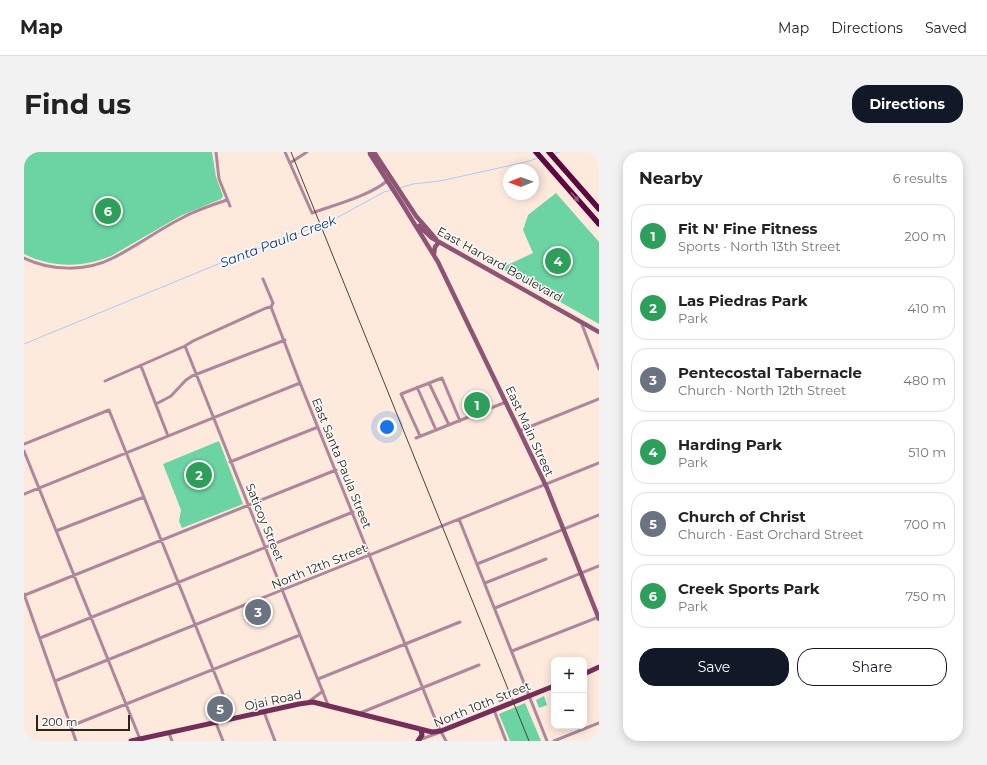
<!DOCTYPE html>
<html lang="en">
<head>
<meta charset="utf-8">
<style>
  body { margin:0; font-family:Montserrat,sans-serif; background:#f2f2f2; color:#222 }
  .controls { position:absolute; right:12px; bottom:12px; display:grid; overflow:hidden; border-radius:8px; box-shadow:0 2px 10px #0003 }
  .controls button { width:36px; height:36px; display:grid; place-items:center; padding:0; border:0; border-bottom:1px solid #e0e0e0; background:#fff; color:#222; font:20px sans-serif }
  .compass { position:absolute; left:479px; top:12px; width:36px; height:36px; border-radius:50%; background:#fff; box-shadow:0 2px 10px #0003; rotate:269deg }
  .scale { position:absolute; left:12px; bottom:10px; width:94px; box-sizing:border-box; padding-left:4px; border:2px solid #2c241d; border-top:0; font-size:11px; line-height:14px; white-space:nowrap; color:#2c241d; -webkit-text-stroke:3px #fbfbfb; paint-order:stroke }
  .you { position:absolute; left:363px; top:275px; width:14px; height:14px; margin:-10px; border:3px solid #fff; border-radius:50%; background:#1a73e8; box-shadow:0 0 0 6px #1a73e833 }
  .badge { display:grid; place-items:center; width:26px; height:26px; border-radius:50%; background:#111827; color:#fff; font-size:13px; font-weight:700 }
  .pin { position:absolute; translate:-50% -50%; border:2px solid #fff; box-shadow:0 1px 4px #0006 }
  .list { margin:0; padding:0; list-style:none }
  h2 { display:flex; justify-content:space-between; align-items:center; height:52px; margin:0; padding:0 16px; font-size:17px }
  h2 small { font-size:13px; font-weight:400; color:#767676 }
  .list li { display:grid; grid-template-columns:26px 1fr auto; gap:12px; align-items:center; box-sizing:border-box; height:64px; margin:0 8px 8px; padding:0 8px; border:1px solid #e0e0e0; border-radius:16px }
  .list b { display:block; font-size:15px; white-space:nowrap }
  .list p { margin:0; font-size:13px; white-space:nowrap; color:#767676 }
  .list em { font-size:13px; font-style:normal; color:#767676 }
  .actions { display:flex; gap:8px; padding:12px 16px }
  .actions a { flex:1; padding:9px 0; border:1px solid #111827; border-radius:16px; text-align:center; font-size:14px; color:#111827 }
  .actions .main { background:#111827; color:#fff }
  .map { position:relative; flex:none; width:575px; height:589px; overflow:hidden; border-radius:16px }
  header { display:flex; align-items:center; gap:24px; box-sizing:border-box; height:56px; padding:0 20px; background:#fff; border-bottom:1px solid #e0e0e0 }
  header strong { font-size:19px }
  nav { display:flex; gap:22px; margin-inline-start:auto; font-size:14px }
  .intro { display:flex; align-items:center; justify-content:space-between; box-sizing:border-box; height:96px; padding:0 24px }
  h1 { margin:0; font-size:28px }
  .button { padding:10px 18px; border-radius:16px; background:#111827; color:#fff; font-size:14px; font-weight:700 }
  main { display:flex; gap:24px; padding:0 24px }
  aside { flex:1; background:#fff; border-radius:16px; box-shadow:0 2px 10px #0003 }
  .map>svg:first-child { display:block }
  .green { fill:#6bd4a2 }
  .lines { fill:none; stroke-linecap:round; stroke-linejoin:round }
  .stream { stroke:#accbfd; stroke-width:1 }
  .street { stroke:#af869c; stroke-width:3 }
  .secondary { stroke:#8e5475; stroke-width:4.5 }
  .primary { stroke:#742f59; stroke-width:5 }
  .highway { stroke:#5d0742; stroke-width:5.5 }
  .rail { stroke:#4c423a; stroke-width:1 }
  .oneway { fill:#945c83 }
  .labels { text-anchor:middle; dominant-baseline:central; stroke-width:3; stroke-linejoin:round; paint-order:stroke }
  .street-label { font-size:12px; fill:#2c241d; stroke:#fbfbfb }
  .water-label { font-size:13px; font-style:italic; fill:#08367c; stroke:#fbfbfb }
</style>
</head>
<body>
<header>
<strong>Map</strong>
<nav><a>Map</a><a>Directions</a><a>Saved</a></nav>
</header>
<div class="intro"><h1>Find us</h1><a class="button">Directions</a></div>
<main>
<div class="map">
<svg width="575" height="589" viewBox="0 0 575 589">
  <rect width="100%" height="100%" fill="#fdeadc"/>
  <path class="green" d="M 0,0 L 188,0 L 192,25 L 199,44 L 197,47 L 158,63 L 87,104 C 58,116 28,116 0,102 Z
    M 532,41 L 575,90 L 575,172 L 477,116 L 509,101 L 499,78 L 504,63 Z
    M 195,289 L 219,352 L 158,376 L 155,369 L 157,358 L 139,312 Z
    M 520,544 L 523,553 L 515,556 L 512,548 Z
    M 501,551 L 517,589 L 486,589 L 475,562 Z"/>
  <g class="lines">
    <path class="stream" d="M 529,2 L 536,0
      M 375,36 L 389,32 L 416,29 L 502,10 L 514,6
      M 0,192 L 199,110 L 305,70 L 360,40 L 368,38"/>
    <path class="street" d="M 192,0 L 195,27 L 206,54
      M 261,0 L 288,61 C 310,53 345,44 363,29
      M 266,11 L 283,0
      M 0,106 C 27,119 62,120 89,106 C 113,94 134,78 158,66 C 172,58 188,53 203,48
      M 239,127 L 249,151 L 247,155 L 276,231 L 414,574 L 422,589
      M 557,170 L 575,217
      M 161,194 L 304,553
      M 117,214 L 144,284
      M 81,229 L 161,194 L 169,189 L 242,156 L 247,155
      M 405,231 L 425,273
      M 393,235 L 412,278
      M 132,252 L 147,244 L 162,228 L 168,224 L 261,188
      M 495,279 L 575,247
      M 396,284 L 377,242 L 418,226 L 436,269
      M 392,286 L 482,250
      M 0,292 L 85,258 L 209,567
      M 0,299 L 116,587
      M 206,310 L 294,275
      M 0,342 L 276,231
      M 435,367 L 523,589
      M 32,379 L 120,345
      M 453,412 L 575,363
      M 461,431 L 522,407
      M 0,442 L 52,589
      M 1,443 L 312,318
      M 471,456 L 575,414
      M 16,486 L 329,360
      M 488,499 L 575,465
      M 294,527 L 436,470
      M 31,529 L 575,311
      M 283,551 L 299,539
      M 470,558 L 482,589
      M 240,560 L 251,589
      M 336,561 L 455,513
      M 192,571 L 199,589
      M 47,574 L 276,483
      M 145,581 L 148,589
      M 395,588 L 414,581
      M 530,589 L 575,571"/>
    <path class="secondary" d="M 346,0 L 346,2 L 377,50 L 414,110 L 523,336 L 575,467
      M 350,0 L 392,64 L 412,87
      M 395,74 L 408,86 L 575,180
      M 410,102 L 411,95 L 415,90"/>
    <path class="primary" d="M 560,522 L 575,515
      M 107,589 L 275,552 L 289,550 L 408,580 L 417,579 L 530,534
      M 394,589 L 398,583 L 397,578"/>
    <path class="highway" d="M 512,0 L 575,72
      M 525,0 L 575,57"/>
    <path class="rail" d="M 267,0 L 505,589"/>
  </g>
  <defs><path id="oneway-solid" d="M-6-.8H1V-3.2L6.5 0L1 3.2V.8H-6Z"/></defs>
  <use class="oneway" href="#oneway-solid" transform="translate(551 45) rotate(49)"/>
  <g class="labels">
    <g class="street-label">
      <text transform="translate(476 112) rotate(29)">East Harvard Boulevard</text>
      <text transform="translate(506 279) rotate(65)">East Main Street</text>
      <text transform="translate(318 311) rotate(68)">East Santa Paula Street</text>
      <text transform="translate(241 370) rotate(68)">Saticoy Street</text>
      <text transform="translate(295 414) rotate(-22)">North 12th Street</text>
      <text transform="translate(249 548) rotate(-12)">Ojai Road</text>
      <text transform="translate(458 552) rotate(-22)">North 10th Street</text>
    </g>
    <g class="water-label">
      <text transform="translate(254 89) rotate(-21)">Santa Paula Creek</text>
    </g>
  </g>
</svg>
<div class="controls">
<button>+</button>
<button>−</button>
</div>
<svg class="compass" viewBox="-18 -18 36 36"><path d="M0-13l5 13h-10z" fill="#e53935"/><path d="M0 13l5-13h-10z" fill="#767676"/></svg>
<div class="scale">200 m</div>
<div class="you"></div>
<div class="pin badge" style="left:453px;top:253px;background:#2e9e5b">1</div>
<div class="pin badge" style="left:175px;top:323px;background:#2e9e5b">2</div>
<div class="pin badge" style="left:234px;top:460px;background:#6b7280">3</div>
<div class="pin badge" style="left:534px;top:109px;background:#2e9e5b">4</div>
<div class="pin badge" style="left:196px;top:557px;background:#6b7280">5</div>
<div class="pin badge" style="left:84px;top:59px;background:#2e9e5b">6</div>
</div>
<aside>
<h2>Nearby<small>6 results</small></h2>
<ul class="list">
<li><span class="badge" style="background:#2e9e5b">1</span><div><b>Fit N' Fine Fitness</b><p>Sports · North 13th Street</p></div><em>200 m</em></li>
<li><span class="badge" style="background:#2e9e5b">2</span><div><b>Las Piedras Park</b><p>Park</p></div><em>410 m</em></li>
<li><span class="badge" style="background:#6b7280">3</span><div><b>Pentecostal Tabernacle</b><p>Church · North 12th Street</p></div><em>480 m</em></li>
<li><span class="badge" style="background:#2e9e5b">4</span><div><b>Harding Park</b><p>Park</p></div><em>510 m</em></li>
<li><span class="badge" style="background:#6b7280">5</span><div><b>Church of Christ</b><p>Church · East Orchard Street</p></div><em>700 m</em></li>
<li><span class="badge" style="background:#2e9e5b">6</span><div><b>Creek Sports Park</b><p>Park</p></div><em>750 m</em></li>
</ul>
<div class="actions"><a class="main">Save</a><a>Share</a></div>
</aside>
</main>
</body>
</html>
